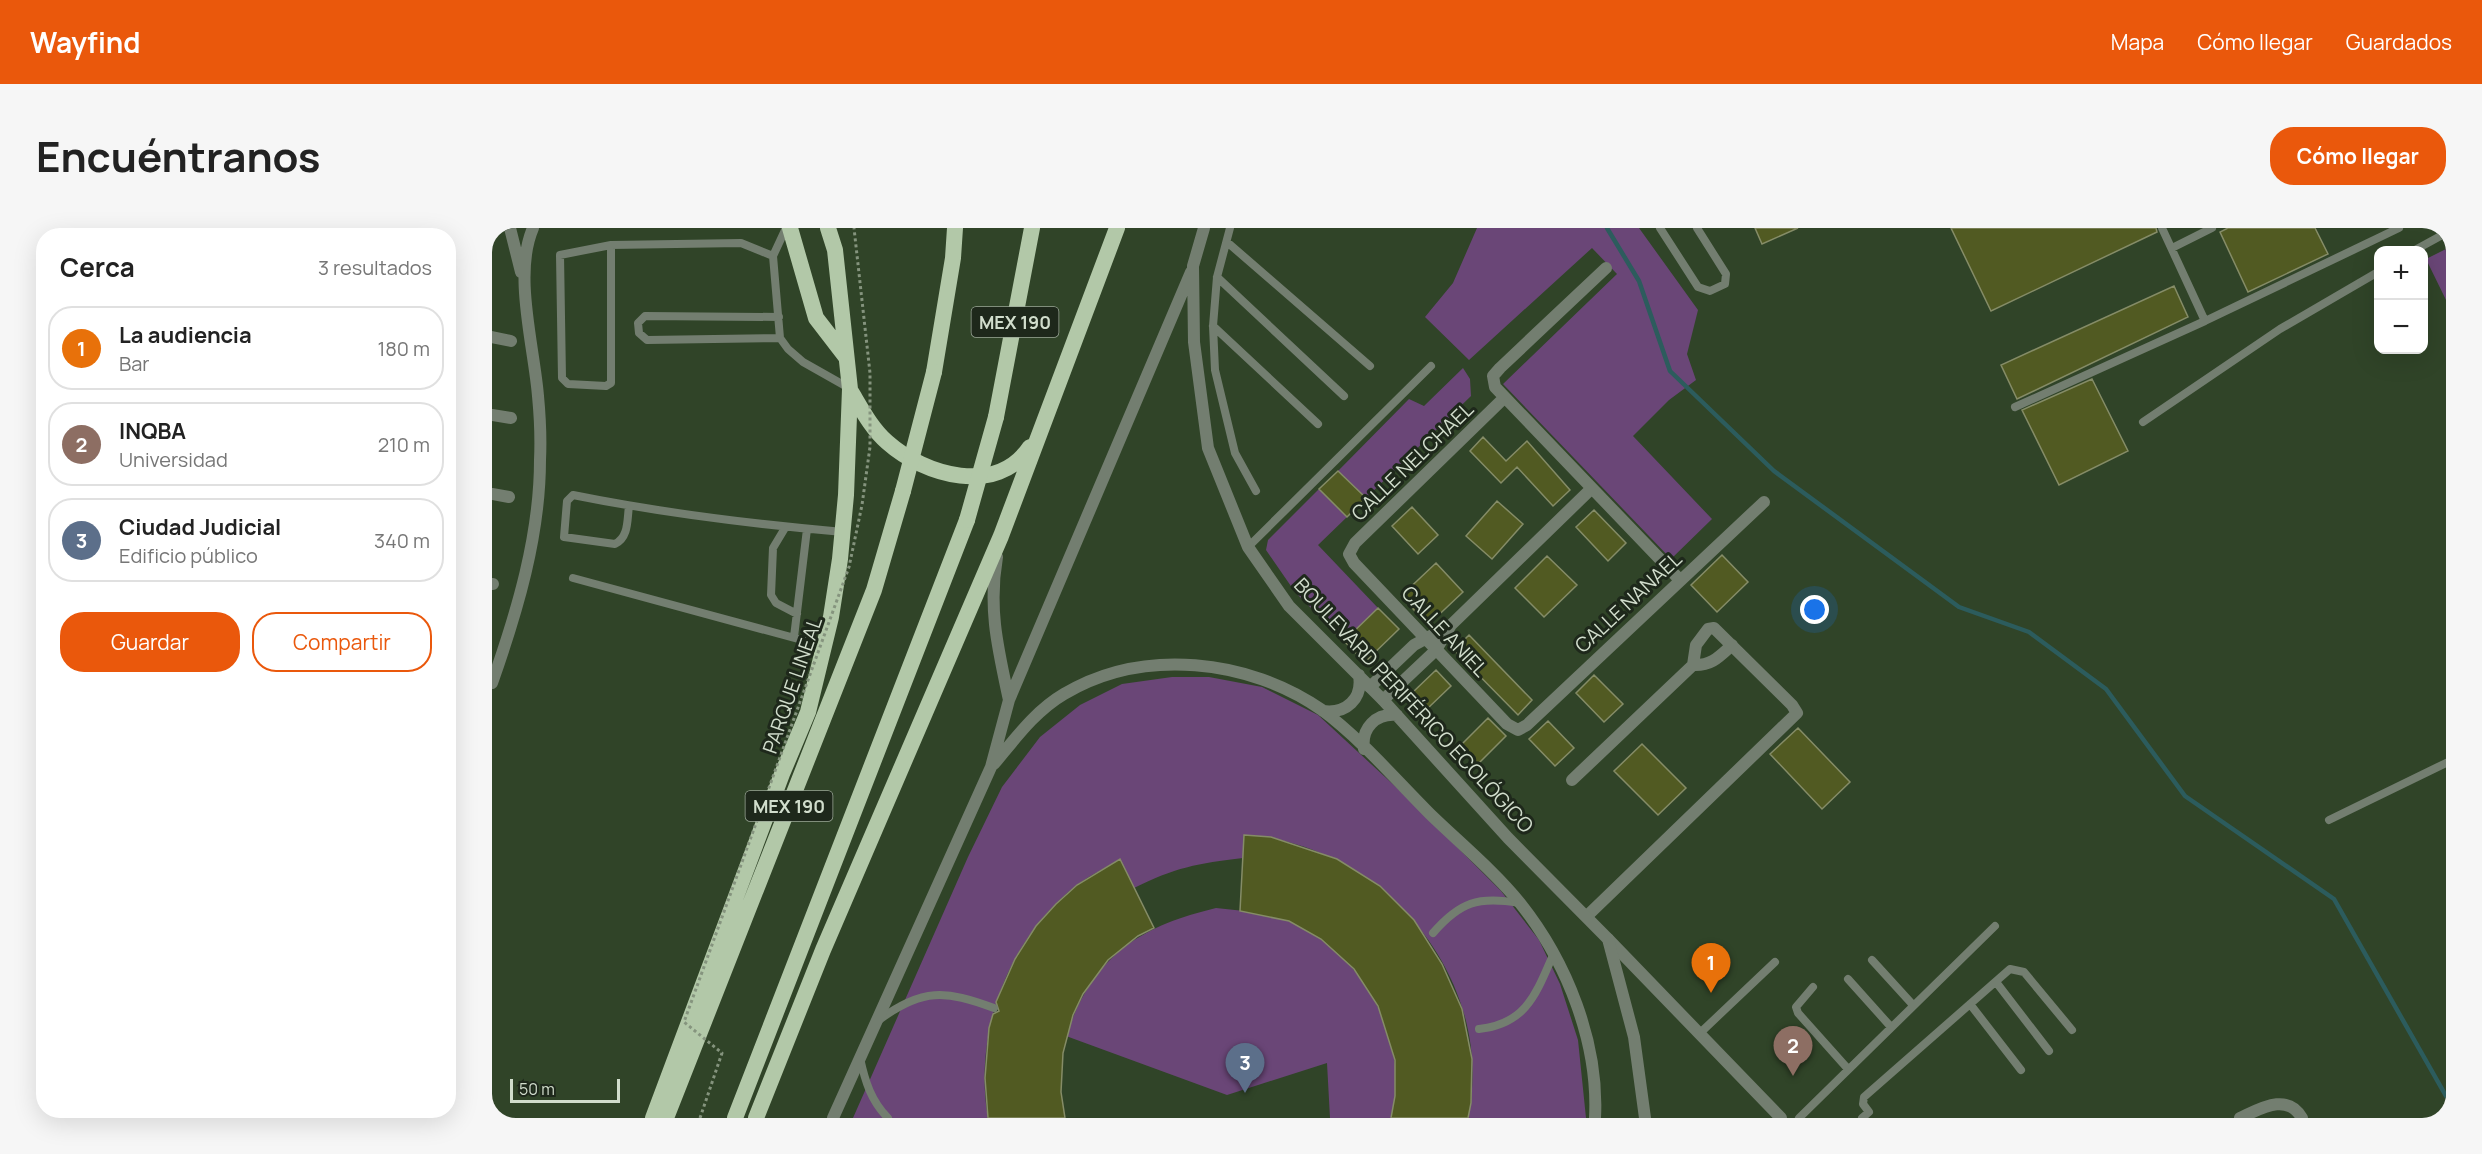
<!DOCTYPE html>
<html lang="es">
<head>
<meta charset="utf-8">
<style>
  body { margin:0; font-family:Manrope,sans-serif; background:#f6f6f6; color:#222 }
  .controls { position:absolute; right:18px; top:18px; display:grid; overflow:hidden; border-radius:12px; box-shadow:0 6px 24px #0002 }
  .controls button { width:54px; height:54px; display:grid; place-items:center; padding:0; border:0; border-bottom:2px solid #e0e0e0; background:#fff; color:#222; font:30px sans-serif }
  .scale { position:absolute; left:18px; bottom:15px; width:110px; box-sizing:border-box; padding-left:6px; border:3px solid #d1ddcc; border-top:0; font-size:16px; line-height:21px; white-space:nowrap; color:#d1ddcc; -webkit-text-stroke:4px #1e281b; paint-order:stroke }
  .you { position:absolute; left:1323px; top:382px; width:21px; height:21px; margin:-15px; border:4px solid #fff; border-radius:50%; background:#1a73e8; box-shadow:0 0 0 9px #1a73e833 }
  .badge { display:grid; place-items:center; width:39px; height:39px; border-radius:50%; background:#ea580c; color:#fff; font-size:20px; font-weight:700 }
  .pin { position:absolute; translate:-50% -50px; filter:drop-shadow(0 2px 3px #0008) }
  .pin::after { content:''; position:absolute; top:32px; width:21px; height:18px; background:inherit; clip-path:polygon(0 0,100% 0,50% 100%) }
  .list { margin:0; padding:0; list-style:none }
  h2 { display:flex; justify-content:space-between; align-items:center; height:78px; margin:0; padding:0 24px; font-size:26px }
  h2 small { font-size:20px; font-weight:400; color:#767676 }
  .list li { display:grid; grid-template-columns:39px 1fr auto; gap:18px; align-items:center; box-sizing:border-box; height:84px; margin:0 12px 12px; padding:0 12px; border:2px solid #e0e0e0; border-radius:24px }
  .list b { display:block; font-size:22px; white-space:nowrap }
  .list p { margin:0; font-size:20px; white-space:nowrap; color:#767676 }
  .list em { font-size:20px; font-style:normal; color:#767676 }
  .actions { display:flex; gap:12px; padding:18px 24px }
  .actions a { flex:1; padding:14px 0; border:2px solid #ea580c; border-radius:24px; text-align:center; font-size:21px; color:#ea580c }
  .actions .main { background:#ea580c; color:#fff }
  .map { position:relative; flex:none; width:1954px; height:890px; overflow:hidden; border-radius:24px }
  header { display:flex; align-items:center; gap:36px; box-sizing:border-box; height:84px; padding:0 30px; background:#ea580c; color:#fff }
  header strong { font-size:28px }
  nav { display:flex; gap:33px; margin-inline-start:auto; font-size:21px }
  .intro { display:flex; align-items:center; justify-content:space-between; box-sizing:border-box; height:144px; padding:0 36px }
  h1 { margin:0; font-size:42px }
  .button { padding:15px 27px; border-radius:24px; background:#ea580c; color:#fff; font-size:21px; font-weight:700 }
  main { display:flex; gap:36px; padding:0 36px }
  aside { flex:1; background:#fff; border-radius:24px; box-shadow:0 6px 24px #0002 }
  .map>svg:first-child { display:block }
  .green { fill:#6a4677 }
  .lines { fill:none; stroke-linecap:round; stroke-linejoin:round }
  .stream { stroke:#2c5c5d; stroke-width:4.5 }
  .building { fill:#515a22; stroke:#858c67; stroke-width:1.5 }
  .service { stroke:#737e70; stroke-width:8 }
  .minor { stroke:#737e70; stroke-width:12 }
  .tertiary { stroke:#737e70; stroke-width:12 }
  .trunk { stroke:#b2c8a8; stroke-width:16 }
  .path-bridge { stroke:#85947e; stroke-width:3; stroke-dasharray:3 3; stroke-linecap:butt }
  .trunk-bridge { stroke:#b2c8a8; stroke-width:16 }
  .labels { text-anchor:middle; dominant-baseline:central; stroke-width:6; stroke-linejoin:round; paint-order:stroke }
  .shield { fill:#1e281b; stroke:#9ba797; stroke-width:1.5 }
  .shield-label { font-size:18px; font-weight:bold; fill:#d1ddcc }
  .street-label { font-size:20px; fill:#d1ddcc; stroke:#1e281b }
</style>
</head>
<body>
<header>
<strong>Wayfind</strong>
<nav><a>Mapa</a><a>Cómo llegar</a><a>Guardados</a></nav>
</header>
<div class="intro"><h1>Encuéntranos</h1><a class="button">Cómo llegar</a></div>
<main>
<aside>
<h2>Cerca<small>3 resultados</small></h2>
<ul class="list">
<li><span class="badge" style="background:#e8710a">1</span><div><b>La audiencia</b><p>Bar</p></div><em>180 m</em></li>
<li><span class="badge" style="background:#8d6e63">2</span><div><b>INQBA</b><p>Universidad</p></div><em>210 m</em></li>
<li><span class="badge" style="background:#5c6f8a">3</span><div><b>Ciudad Judicial</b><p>Edificio público</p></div><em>340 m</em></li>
</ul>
<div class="actions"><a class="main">Guardar</a><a>Compartir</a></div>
</aside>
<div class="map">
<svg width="1954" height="890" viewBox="0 0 1954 890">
  <rect width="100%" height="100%" fill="#304428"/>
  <path class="green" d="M 985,0 L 1147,0 L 1206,82 L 1195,126 L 1204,152 L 1177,172 L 1141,208 L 1220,291 L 1179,331 L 1011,156 L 1125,46 L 1100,20 L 977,132 L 933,89 L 961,55 Z
    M 1954,21 L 1954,72 L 1934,31 Z
    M 971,140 L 978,151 L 979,168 L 874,270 L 846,243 L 917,171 L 932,178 Z
    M 827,261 L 855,289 L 826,317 L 886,380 L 852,413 L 803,364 L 774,322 L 776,312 Z
    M 680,449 L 717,449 L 770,459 L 826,487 L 919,573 L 1009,663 L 1047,712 L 1068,756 L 1086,812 L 1094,890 L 976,890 C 1005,751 891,616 753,607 L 751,630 C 706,635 682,640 642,660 L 628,631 C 614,640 598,647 585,657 C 516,710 481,805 496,890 L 361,890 L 476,629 L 510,559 L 548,509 L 588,477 L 630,456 Z
    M 724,680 C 749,683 774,684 797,693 C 870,723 920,813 899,890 L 838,890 L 835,835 L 735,867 L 574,808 C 601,729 645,699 724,680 Z"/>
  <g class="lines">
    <path class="stream" d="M 1115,0 L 1147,53 L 1178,143 L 1282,243 L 1467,379 L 1537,404 L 1614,461 L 1693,568 L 1842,671 L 1954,868"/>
  </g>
  <path class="building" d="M 1263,0 L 1306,0 L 1270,16 Z
    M 1459,0 L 1664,0 L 1665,4 L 1499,83 Z
    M 1736,0 L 1823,0 L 1836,26 L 1756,64 L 1728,4 Z
    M 1682,58 L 1696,89 L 1525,171 L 1509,137 Z
    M 1600,151 L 1636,223 L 1567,257 L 1530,182 Z
    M 991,209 L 1014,233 L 1035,213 L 1078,262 L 1061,278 L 1025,239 L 1009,255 L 978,223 Z
    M 846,243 L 874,270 L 855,289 L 827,261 Z
    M 1005,273 L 1031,296 L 1000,331 L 974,308 Z
    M 920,279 L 946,307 L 926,326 L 900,298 Z
    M 1102,282 L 1134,315 L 1116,333 L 1084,299 Z
    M 1230,327 L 1256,354 L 1225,384 L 1199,357 Z
    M 1055,328 L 1085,357 L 1052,389 L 1023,360 Z
    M 944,335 L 971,364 L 936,397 L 909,368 Z
    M 886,380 L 907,401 L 873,434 L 852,413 Z
    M 977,407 L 1040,472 L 1026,487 L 962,422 Z
    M 944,442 L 959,458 L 935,481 L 920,465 Z
    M 1102,447 L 1131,476 L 1112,494 L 1084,465 Z
    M 996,490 L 1014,508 L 985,537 L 967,519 Z
    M 1056,493 L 1082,520 L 1063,538 L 1037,511 Z
    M 1306,500 L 1358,554 L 1330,581 L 1278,526 Z
    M 1150,516 L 1194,560 L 1166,587 L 1122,543 Z
    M 752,607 L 779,609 L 845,631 L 888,658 L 922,692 L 950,736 L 970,781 L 980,831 L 979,875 L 976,890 L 899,890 L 903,868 L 903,832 L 886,778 L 862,741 L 829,711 L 797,693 L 748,683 Z
    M 628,631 L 662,700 L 646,708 L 616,732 L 591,766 L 581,787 L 571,825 L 569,864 L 573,890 L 496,890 L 493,850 L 497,800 L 501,786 L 507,783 L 504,774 L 523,731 L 544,698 L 564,676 L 585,657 Z"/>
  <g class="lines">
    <path class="service" d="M 294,0 L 281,28 L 288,110 L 296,121 L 311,134 L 357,160
      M 738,0 L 725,49 L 721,98 L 723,142 L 743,225 L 764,263
      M 1168,0 L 1206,59 L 1218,63 L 1233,56 L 1234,46 L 1205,0
      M 735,14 L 878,138
      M 119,17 L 119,155 L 114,158 L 76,156 L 70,150 L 68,27 L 119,17 L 249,15 L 281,28
      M 1680,20 L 1720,0
      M 1923,22 L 1954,5
      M 725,49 L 852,168
      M 287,89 L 153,88 L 146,95 L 147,105 L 155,112 L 288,110
      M 1713,93 L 1907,0
      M 721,98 L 826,196
      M 1523,179 L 1713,93 L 1670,0
      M 1651,194 L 1788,101 L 1886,44
      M 137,278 C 135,292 137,309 123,316 L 72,309 L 75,273 L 81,267 C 170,285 260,296 351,304
      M 293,300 L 281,320 L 279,367 L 284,375 L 305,386
      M 756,319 L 939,138
      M 81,350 L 332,418
      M 302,409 L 315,301
      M 1837,592 L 1954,535
      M 941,705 C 968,674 986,668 1027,675
      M 1380,732 L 1421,777
      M 1356,751 L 1399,799
      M 1504,754 L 1557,823
      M 1321,759 L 1304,779 L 1306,785 L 1356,841
      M 1478,776 L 1529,842
      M 387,792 C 430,760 454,762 502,780
      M 987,801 C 1034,796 1044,766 1061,727
      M 1207,806 L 1283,734
      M 368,830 C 373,853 379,873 396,890
      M 1307,890 L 1503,698
      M 1370,890 L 1377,884 L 1371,876 L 1372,869 L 1518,741 L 1532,744 L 1580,802"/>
    <path class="minor" d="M 18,0 L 29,44
      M 1114,40 L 1008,140 L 1001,148 L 1003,159 L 1188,352
      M 0,109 L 19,113
      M 1012,170 L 863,315 L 857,326 L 862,335 L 1015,496 L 1026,502 L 1035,497 L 1272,274
      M 0,187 L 19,190
      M 0,266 L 17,269
      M 0,356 L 1,356
      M 0,455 C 25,384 48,308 48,232 C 49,211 48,189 46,168 C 42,118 21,46 41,0
      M 878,459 L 922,417 L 957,398
      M 891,472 L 944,422 L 959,397 L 1099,261
      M 1080,552 L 1201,437 C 1219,438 1227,429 1240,417
      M 1095,688 L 1305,485 L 1300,477 L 1222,400 L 1216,401 L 1204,417 L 1201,437
      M 1116,711 L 1289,890
      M 1748,890 C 1768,881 1795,864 1810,890"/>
    <path class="tertiary" d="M 712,0 L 701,38 L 702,114 L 716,220 L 756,319 L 797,378 L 891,472 L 1016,610 L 1116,711 L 1142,809 L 1153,890
      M 505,329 C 496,381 506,421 517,472
      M 831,483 C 854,486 871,471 867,447
      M 872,521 C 869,500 884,485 905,487
      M 502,536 C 523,511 543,483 572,466 C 651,419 757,431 830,482 C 869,511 904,552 938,586 C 968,615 1002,643 1028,675 C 1075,734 1107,815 1103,890
      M 341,890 L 499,539 L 517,472 L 699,44"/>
    <path class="trunk" d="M 298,0 L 324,90 L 354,129
      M 442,144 L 461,30 L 463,0
      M 358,162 C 369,180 379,200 395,214 C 433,248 505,268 538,219
      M 504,189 L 540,0
      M 161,890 L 290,546 L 316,484 L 339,389 L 348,331 L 354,267 L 358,161 L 343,22 L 336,0
      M 174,890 L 382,362 L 411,263
      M 243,890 L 475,292
      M 264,890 L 331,722 L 509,308 L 625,0"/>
    <path class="path-bridge" d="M 208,890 L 230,825 L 192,794 L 357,339 L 370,277 L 378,219 L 378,145 L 362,0"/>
    <path class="trunk-bridge" d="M 411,263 L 442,144
      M 475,292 L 504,189"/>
  </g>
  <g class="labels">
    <g class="shield">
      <rect x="479.5" y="79" width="87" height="30" rx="4.5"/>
      <rect x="253.5" y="563" width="87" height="30" rx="4.5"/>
    </g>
    <g class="shield-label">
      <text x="523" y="94">MEX 190</text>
      <text x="297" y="578">MEX 190</text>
    </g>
    <g class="street-label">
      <text transform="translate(920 233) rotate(-44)">CALLE NELCHAEL</text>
      <text transform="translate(1136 374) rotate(-43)">CALLE NANAEL</text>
      <text transform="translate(953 403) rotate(47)">CALLE ANIEL</text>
      <text transform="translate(300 457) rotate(-71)">PARQUE LINEAL</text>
      <text transform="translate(922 477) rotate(47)">BOULEVARD PERIFÉRICO ECOLÓGICO</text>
    </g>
  </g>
</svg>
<div class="controls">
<button>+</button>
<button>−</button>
</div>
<div class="scale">50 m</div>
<div class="you"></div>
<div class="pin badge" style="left:1219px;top:765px;background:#e8710a">1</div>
<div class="pin badge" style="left:1301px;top:848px;background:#8d6e63">2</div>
<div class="pin badge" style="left:753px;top:865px;background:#5c6f8a">3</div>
</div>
</main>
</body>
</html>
